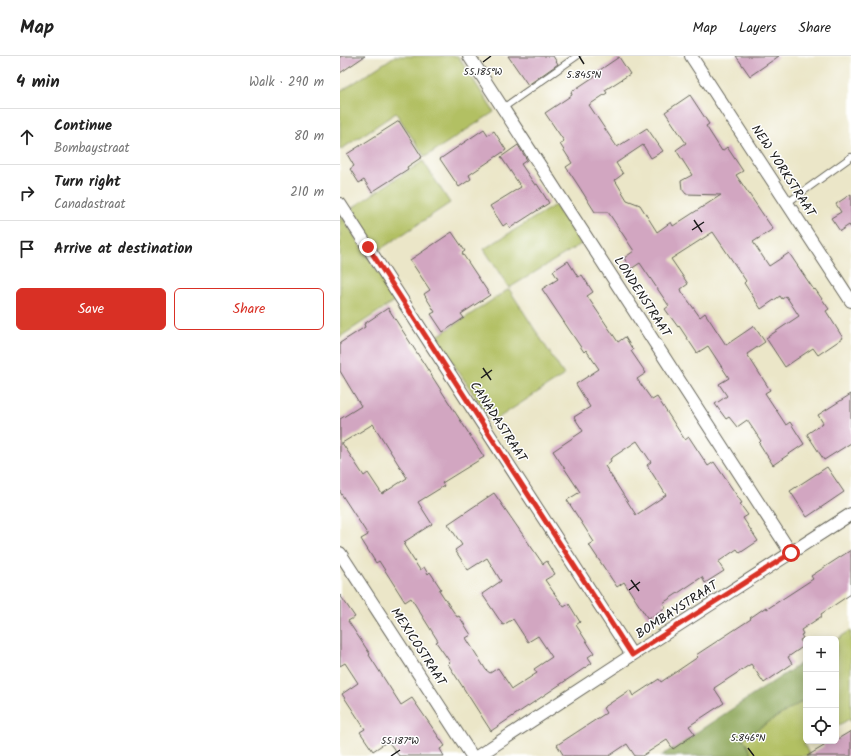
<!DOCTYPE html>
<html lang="en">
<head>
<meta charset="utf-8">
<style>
  body { margin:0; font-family:Kalam,sans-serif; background:#f6f6f6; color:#222 }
  .controls { position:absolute; right:12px; bottom:12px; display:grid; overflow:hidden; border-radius:6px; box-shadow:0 2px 10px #0003 }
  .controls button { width:36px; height:36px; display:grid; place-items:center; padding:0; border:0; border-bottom:1px solid #e0e0e0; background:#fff; color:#222; font:20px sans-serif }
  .stop { position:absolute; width:12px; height:12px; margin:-9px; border:3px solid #d93025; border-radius:50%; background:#fff }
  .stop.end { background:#d93025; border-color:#fff; box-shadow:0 1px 4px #0008 }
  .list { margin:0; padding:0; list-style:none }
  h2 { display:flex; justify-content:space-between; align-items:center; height:52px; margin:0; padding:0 16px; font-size:17px }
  h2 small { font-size:13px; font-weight:400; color:#767676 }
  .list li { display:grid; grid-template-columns:26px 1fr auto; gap:12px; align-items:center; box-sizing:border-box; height:56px; padding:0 16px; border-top:1px solid #e0e0e0 }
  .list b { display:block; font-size:15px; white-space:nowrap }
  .list p { margin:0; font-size:13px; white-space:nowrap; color:#767676 }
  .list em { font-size:13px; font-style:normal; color:#767676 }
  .actions { display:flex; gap:8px; padding:12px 16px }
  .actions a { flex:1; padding:9px 0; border:1px solid #d93025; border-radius:6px; text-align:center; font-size:14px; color:#d93025 }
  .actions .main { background:#d93025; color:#fff }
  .icon { flex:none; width:22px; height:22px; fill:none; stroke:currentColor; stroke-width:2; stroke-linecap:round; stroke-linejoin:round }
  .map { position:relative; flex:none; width:511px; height:700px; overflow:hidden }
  header { display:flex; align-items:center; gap:24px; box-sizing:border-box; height:56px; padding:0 20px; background:#fff; border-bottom:1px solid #e0e0e0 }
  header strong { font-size:19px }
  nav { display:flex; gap:22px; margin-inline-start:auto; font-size:14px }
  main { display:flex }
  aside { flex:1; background:#fff }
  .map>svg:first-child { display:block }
  .green { fill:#b2c063; stroke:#676e40 }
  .forest { fill:#8da659; stroke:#54613a }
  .building { fill:#d2a6c1; fill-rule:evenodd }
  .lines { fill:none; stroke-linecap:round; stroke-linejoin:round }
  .lane-casing { stroke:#646358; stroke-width:8 }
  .street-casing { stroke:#646358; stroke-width:14 }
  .lane { stroke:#fff; stroke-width:6 }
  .street { stroke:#fff; stroke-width:12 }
  .route { stroke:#d93025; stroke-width:5 }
  .ticks { fill:none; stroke:#1c1c1c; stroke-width:1.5 }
  .labels { text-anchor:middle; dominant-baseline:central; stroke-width:3; stroke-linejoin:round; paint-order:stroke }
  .street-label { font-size:13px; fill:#1c1c1c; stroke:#fff }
  .ticks-label { font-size:10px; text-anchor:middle; fill:#1c1c1c; stroke:#fff; stroke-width:3; stroke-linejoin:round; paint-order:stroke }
</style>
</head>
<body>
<header>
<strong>Map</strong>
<nav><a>Map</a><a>Layers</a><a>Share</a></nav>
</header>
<main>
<aside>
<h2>4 min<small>Walk · 290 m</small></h2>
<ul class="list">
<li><svg class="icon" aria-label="ahead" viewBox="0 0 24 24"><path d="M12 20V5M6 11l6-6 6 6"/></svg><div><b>Continue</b><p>Bombaystraat</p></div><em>80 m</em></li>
<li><svg class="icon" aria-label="right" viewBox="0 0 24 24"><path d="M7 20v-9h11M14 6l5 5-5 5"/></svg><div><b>Turn right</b><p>Canadastraat</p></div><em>210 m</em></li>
<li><svg class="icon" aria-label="arrive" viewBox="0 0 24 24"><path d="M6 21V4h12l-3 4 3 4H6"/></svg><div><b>Arrive at destination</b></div></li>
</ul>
<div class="actions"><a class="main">Save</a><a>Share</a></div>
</aside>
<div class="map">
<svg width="511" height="700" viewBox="0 0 511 700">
  <rect width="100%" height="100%" fill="#fff"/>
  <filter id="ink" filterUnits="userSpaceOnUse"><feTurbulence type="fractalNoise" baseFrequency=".025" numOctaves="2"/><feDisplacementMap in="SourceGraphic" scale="8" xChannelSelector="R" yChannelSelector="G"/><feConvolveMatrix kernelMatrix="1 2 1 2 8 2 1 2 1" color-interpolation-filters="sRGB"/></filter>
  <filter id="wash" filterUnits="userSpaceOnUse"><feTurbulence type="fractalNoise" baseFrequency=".012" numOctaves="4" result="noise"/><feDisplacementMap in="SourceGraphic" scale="16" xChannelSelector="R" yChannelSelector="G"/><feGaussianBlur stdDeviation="0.9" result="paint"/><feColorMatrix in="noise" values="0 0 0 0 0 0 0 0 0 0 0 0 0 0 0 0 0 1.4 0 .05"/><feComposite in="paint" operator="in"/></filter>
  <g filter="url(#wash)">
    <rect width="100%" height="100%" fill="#ebe6c8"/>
    <path class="green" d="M 55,0 L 118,0 L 154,56 L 85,101 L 56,57 L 0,94 L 0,36 Z
      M 83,105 L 110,147 L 39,194 L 12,152 Z
      M 215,149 L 241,188 L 169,232 L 144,193 Z
      M 0,158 L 56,244 L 0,281 Z
      M 169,233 L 224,319 L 152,366 L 96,281 Z
      M 511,574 L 511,666 L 509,663 L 496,671 L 496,584 Z
      M 466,643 L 466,685 L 470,685 L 464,688 L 470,700 L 413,700 L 403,682 Z"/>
    <path class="forest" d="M 466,604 L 466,643 L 403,682 L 413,700 L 321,700 Z"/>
    <g id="blocks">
      <path class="building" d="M 0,0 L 25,0 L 0,17 Z
        M 168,0 L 213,0 L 218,8 L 188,29 Z
        M 396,0 L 439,0 L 410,20 Z
        M 279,1 L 290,18 L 265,34 L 267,37 L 249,49 L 277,91 L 307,72 L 323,95 L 311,102 L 303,89 L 276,107 L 283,118 L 275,124 L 287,144 L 300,149 L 317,176 L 331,166 L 333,170 L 381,139 L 346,138 L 342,133 L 341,125 L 352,119 L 336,94 L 346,87 L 325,56 L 350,39 L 369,68 L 366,70 L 382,95 L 387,91 L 403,115 L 396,119 L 433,173 L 413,186 L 429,210 L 449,197 L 474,234 L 475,233 L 489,253 L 486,255 L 503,282 L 478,299 L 473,292 L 445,311 L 426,282 L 459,260 L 446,240 L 442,243 L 440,240 L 421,253 L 404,227 L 406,225 L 373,176 L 331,203 L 348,228 L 341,233 L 342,236 L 360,261 L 365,257 L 386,289 L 414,270 L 425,286 L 407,298 L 430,334 L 425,337 L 446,369 L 450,366 L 464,388 L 433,409 L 419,387 L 421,385 L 407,364 L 397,371 L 389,361 L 386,363 L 375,348 L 387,340 L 379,328 L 389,322 L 368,290 L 357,297 L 339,270 L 338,271 L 325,253 L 329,250 L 300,207 L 291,213 L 284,202 L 294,195 L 268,156 L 255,156 L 238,129 L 226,111 L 232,107 L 220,88 L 224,85 L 205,57 L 232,39 L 231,36 L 255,20 L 254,18 Z
        M 59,65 L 82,101 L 67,111 L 68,113 L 32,136 L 24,124 L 19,127 L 10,113 L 14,110 L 7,98 Z
        M 144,73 L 148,79 L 154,75 L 166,94 L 129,119 L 131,123 L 119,131 L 100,103 Z
        M 178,89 L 187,104 L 181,108 L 195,129 L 197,128 L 209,147 L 170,172 L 167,167 L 163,170 L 150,150 L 181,131 L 161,101 Z
        M 511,138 L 511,172 L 509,169 L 500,175 L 491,162 L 501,156 L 496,148 Z
        M 112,176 L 125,195 L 122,197 L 150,239 L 121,258 L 124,262 L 103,276 L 91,258 L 95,256 L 84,238 L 90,234 L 70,204 Z
        M 228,205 L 238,221 L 242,219 L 253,236 L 247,240 L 278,286 L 285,281 L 293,294 L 291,295 L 306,317 L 297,323 L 312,344 L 317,341 L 345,384 L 349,381 L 368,410 L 374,406 L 402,447 L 400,448 L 408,459 L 403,462 L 418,485 L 400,497 L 397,493 L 378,506 L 384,515 L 365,527 L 362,521 L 323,547 L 326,551 L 308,563 L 284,526 L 277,531 L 249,489 L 254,486 L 227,444 L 240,436 L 213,395 L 243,375 L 234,361 L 250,351 L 236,328 L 259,313 L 246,294 L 244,296 L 202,233 L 218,223 L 213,215 ZM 297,385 L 311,406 L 307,409 L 326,439 L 296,459 L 265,410 L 271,405 L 270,403 Z
        M 48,252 L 144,401 L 102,427 L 104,430 L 78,446 L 92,468 L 64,486 L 66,488 L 64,489 L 80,514 L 84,511 L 88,518 L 90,516 L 101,533 L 99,534 L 117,561 L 119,560 L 131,579 L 126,582 L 146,614 L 150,617 L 158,612 L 172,633 L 197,617 L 194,613 L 212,601 L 198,580 L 188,586 L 173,563 L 163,569 L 142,538 L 161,525 L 147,502 L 128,514 L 115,494 L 122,489 L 108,468 L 154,437 L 203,508 L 207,505 L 215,518 L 205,524 L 224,551 L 229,548 L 240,566 L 236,569 L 254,597 L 248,601 L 252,607 L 151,675 L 108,608 L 110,606 L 96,586 L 98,585 L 71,542 L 65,546 L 39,505 L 36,507 L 21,483 L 28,479 L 0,436 L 0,363 L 21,350 L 0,315 L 0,287 L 25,271 L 24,268 ZM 33,368 L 67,422 L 42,438 L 28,417 L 24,420 L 2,387 Z
        M 511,338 L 511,387 L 484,404 L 467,378 L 483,367 L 478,359 Z
        M 487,411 L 504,436 L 467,461 L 450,435 Z
        M 511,494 L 511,538 L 481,558 L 482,560 L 461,574 L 463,578 L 461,579 L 463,582 L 460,584 L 464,590 L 448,601 L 452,608 L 424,627 L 411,608 L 374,632 L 384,647 L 349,670 L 355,678 L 333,693 L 327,684 L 302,700 L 295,700 L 287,688 L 269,700 L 224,700 L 217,689 L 266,657 L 263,652 L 290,634 L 293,640 L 319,623 L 321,626 L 358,601 L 356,599 L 411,563 L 410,562 L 426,551 L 427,553 L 473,523 L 471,520 Z
        M 0,539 L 15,561 L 8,565 L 30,598 L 29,599 L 61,649 L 72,642 L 105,690 L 100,693 L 104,700 L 59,700 L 48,685 L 33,695 L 20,676 L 25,673 L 2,638 L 18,627 L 5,607 L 0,610 Z
        M 511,675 L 511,700 L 467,700 L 484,690 L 481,685 L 496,685 L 496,684 Z"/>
    </g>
  </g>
  <g filter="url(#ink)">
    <use href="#blocks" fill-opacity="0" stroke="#646358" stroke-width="1"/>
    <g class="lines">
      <defs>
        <path id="lane" d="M 163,52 L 237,0
          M 447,147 L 511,101"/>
        <path id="street" d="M 129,0 L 451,497
          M 351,0 L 511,245
          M 0,148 L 292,599
          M 0,497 L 132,700
          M 138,700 L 292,599 L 511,458"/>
      </defs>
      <use href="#lane" class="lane-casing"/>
      <use href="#street" class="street-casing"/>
      <use href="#lane" class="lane"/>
      <use href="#street" class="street"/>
    </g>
  </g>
  <g class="lines" filter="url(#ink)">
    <path class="route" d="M 28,191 L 292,599 L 451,497"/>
  </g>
  <path class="ticks" d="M 239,0 L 244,8M 143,6 L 151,0M 354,164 L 362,176M 352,174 L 364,166M 143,312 L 151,324M 141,322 L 152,314M 291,524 L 299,535M 289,534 L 300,526M 408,692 L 414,700M 51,700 L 60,694"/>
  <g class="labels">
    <g class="street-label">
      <text transform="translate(443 115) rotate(57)">NEW YORKSTRAAT</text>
      <text transform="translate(302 241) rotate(57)">LONDENSTRAAT</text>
      <text transform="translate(158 366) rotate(57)">CANADASTRAAT</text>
      <text transform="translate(337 554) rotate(-33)">BOMBAYSTRAAT</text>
      <text transform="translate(78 591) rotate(57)">MEXICOSTRAAT</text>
    </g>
  </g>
  <g class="ticks-label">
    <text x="143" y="19">55.185°W</text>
    <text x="244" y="22">5.845°N</text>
    <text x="408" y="685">5.846°N</text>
    <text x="60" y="688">55.187°W</text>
  </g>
</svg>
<div class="controls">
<button>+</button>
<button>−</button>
<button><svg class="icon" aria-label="locate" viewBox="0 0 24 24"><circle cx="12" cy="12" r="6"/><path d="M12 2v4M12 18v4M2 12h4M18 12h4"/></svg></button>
</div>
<div class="stop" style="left:451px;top:497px"></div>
<div class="stop end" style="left:28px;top:191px"></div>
</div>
</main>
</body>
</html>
